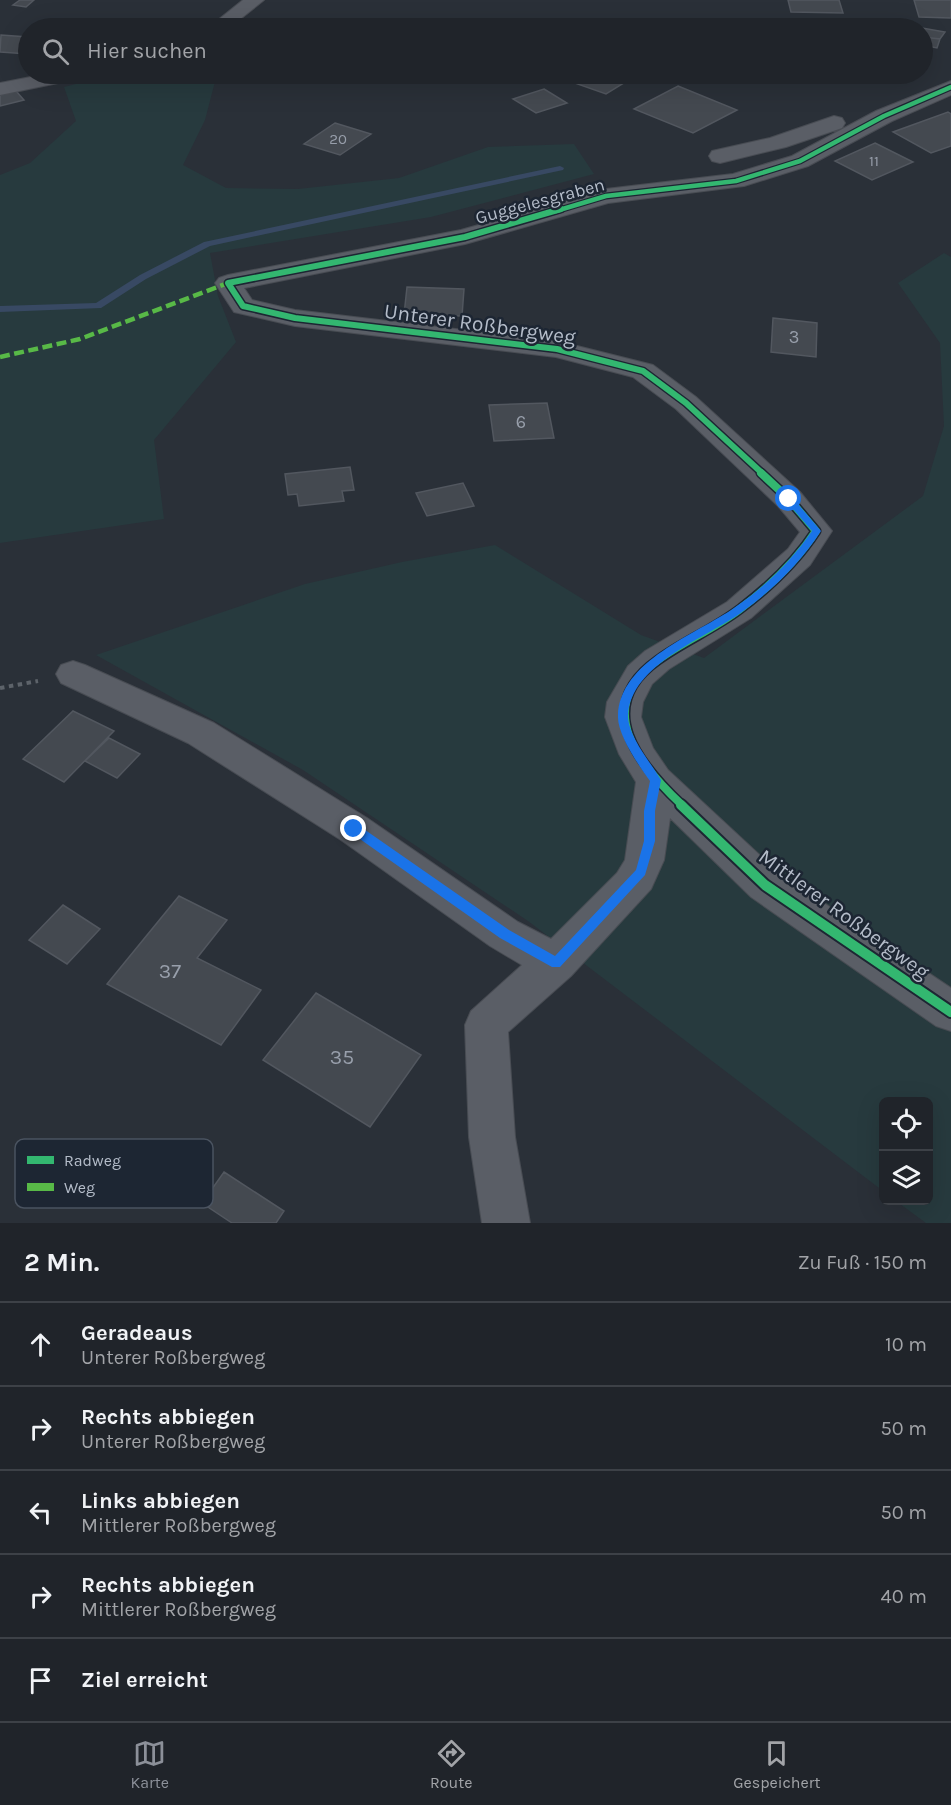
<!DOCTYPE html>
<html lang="de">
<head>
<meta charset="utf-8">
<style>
  body { margin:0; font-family:Karla,sans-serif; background:#282c32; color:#f1f3f6 }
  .controls { position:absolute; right:18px; bottom:18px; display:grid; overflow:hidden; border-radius:9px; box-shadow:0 6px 24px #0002 }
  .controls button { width:54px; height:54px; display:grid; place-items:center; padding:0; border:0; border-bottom:2px solid #3d4147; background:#20242a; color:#f1f3f6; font:30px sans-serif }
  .stop { position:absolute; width:18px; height:18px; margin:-14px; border:4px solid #1a73e8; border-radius:50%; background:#fff }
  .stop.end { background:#1a73e8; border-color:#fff; box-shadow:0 2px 6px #0008 }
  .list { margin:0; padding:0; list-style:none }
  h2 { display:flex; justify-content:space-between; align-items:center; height:78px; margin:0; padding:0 24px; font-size:26px }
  h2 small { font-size:20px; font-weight:400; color:#a2a4a8 }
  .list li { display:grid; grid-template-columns:39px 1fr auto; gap:18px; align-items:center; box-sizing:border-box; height:84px; padding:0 24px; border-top:2px solid #3d4147 }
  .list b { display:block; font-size:22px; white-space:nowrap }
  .list p { margin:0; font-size:20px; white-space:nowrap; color:#a2a4a8 }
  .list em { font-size:20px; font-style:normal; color:#a2a4a8 }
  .icon { flex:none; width:33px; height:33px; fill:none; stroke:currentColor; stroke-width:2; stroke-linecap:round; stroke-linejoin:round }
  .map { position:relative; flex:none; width:951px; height:1223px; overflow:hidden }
  .search { position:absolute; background:#20242a; box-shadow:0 6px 24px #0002; left:18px; right:18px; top:18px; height:66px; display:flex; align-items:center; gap:15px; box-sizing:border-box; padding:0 21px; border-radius:33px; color:#a2a4a8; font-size:22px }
  .sheet { height:498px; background:#20242a }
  nav { display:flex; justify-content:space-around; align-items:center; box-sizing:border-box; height:84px; border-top:2px solid #3d4147; background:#20242a; font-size:16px; color:#a2a4a8 }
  nav a { display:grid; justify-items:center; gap:3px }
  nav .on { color:#8c9099 }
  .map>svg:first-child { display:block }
  .green { fill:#273a3e }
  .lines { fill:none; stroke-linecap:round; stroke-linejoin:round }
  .stream { fill:#384963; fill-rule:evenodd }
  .building { fill:#444950; stroke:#52575f; stroke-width:1.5 }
  .street-casing { stroke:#484c53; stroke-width:2 }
  .path { stroke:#5d636a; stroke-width:4; stroke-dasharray:4.5 4.5; stroke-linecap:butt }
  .street { fill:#5a5e66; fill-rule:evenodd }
  .quiet { stroke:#58b947; stroke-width:4.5; stroke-dasharray:10 4.5; stroke-linecap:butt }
  .cycleway-far3-casing { stroke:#1d2633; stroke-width:7 }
  .cycleway-far2-casing { stroke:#1d2633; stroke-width:9 }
  .cycleway-far1-casing { stroke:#1d2633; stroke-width:11 }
  .cycleway-casing { stroke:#1d2633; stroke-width:14 }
  .cycleway-far3 { stroke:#33b770; stroke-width:4.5 }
  .cycleway-far2 { stroke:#33b770; stroke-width:6 }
  .cycleway-far1 { stroke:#33b770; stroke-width:8 }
  .cycleway { stroke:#33b770; stroke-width:10 }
  .route { fill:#1a73e8 }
  .labels { text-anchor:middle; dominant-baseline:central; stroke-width:5; stroke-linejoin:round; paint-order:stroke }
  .far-number-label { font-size:15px; fill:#989fab }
  .far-street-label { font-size:18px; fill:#b4bcc9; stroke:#1d2633 }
  .number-label { font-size:18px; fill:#989fab }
  .street-label { font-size:21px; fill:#b4bcc9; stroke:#1d2633 }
  .near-number-label { font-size:21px; fill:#989fab }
  .key { fill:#1d2633; stroke:#4a5360; stroke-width:1.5 }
  .key-label { font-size:16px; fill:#b4bcc9 }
</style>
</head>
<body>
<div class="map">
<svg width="951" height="1223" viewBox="0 0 951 1223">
  <rect width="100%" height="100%" fill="#2a3038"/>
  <path class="green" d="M 115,74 L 217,74 L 205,120 L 183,165 L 226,188 L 298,189 L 399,178 L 488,147 L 574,144 L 594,174 L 431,217 L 210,253 L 218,296 L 236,342 L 154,440 L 164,519 L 0,543 L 0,175 L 30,163 L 76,121 L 64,87 Z
    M 944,253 L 951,257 L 951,1223 L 926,1223 L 896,1201 L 928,1200 L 928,1102 L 884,1102 L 883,1191 L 528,921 L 303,770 L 96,655 L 305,584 L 402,562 L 495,545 L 641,635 L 704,658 L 923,496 L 944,426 L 940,343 L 898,283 Z"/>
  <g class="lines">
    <path class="stream" d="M 560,166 L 564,168 L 563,170 L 210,246 L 146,279 L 101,308 L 0,312 L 0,306 L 96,303 L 140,275 L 204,242 Z"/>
  </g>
  <path class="building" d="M 20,0 L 34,0 L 26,7 L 13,5 Z
    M 788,0 L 839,0 L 843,13 L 791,12 Z
    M 914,0 L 951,0 L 951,18 L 919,17 Z
    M 621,20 L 659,28 L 610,28 Z
    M 899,24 L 945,32 L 940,39 L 922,37 L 922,28 L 896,28 Z
    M 1,35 L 28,37 L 28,54 L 0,52 Z
    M 922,37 L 940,39 L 937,48 L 922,45 Z
    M 578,74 L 631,74 L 637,75 L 606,94 L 566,80 Z
    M 678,86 L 737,110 L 693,133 L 634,109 Z
    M 544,89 L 567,103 L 536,113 L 513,99 Z
    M 16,91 L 24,100 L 0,106 L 0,95 Z
    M 948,112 L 951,114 L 951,146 L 931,153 L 893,132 Z
    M 335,123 L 371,134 L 340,155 L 304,144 Z
    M 875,143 L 913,162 L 872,180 L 835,161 Z
    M 407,287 L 464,289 L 462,316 L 404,315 Z
    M 773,318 L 817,323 L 816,357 L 771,352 Z
    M 547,403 L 554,438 L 494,441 L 489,405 Z
    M 350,467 L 354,490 L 342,491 L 344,501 L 299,506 L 297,494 L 288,495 L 285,474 Z
    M 463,483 L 474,506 L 427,516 L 416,493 Z
    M 73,711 L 114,731 L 64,782 L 23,759 Z
    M 109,738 L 140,754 L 117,778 L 85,761 Z
    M 179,896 L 227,920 L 197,958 L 261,990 L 221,1045 L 107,984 Z
    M 63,905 L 100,929 L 67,964 L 29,940 Z
    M 316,993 L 421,1055 L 370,1127 L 263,1060 Z
    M 224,1172 L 284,1211 L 276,1223 L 232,1223 L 202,1203 Z"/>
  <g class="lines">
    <defs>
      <path id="street" d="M 243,0 L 264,0 L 229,28 L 208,28 Z
        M 46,74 L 85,74 L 82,78 L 0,95 L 0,83 Z
        M 951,81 L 951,95 L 892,121 L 808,166 L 744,186 L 608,203 L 465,244 L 244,288 L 252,300 L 295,310 L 557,341 L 653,365 L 696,397 L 800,492 L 832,531 L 810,565 L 751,618 L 669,669 L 652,684 L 643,702 L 641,717 L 653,748 L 668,770 L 779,873 L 951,988 L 951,1031 L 936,1026 L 751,897 L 670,818 L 664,860 L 651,889 L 571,976 L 508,1032 L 515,1137 L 530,1223 L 482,1223 L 469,1137 L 465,1025 L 471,1011 L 522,965 L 490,946 L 341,840 L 188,743 L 61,683 L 56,674 L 61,665 L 73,661 L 85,665 L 214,723 L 367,818 L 518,922 L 551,939 L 617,873 L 625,860 L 636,782 L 619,754 L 605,717 L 607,702 L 628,666 L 645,651 L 727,602 L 788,549 L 800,532 L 778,506 L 676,409 L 633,377 L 556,357 L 295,326 L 234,312 L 215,283 L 219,278 L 228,275 L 461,230 L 606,189 L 733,174 L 792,156 L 876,111 Z
        M 834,116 L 842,118 L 845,123 L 842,128 L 786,147 L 720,163 L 712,161 L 709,156 L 712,151 L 770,138 Z"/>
    </defs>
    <use href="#street" class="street-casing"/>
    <path class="path" d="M 0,688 L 38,681"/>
    <use href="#street" class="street"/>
    <path class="quiet" d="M 0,357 L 80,339 L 228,283"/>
    <defs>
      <path id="cycleway-far3" d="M 556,211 L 606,196 L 736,181 L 800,161 L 884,116 L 951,87"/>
      <path id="cycleway-far2" d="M 561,209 L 465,237 L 228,283 L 243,306 L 295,318 L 557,349 L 643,371 L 686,403 L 763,474"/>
      <path id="cycleway-far1" d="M 683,806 C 639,765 591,707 658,660 C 684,641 714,629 740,609 C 769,587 796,562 816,531 L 789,499 L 761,473"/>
      <path id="cycleway" d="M 681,805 L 765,885 L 951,1012"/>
    </defs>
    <use href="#cycleway-far3" class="cycleway-far3-casing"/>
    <use href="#cycleway-far2" class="cycleway-far2-casing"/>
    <use href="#cycleway-far1" class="cycleway-far1-casing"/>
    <use href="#cycleway" class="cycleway-casing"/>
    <use href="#cycleway-far3" class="cycleway-far3"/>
    <use href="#cycleway-far2" class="cycleway-far2"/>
    <use href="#cycleway-far1" class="cycleway-far1"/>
    <use href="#cycleway" class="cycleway"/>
  </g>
  <path class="route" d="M 786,497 L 792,497 L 821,531 C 801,562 773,590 742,612 C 707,638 630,664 628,716 C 628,736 651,763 661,780 L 655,811 L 655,841 L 645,875 L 560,967 L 552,967 L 500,938 L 350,832 L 350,825 L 358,825 L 509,930 L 555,956 L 636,870 L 644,841 L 644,811 L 650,781 C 639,766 617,734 618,716 C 619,661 697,634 734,608 C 764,588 792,560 812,531 L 786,501 Z"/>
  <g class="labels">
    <g class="far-number-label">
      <text x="338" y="139">20</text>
      <text x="874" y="161">11</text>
    </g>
    <g class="far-street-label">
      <text transform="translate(540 201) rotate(-15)">Guggelesgraben</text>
    </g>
    <g class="number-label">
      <text x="794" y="337">3</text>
      <text x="521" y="422">6</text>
    </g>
    <g class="street-label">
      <text transform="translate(480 324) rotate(8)">Unterer Roßbergweg</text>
      <text transform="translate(844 914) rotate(36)">Mittlerer Roßbergweg</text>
    </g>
    <g class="near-number-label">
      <text x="170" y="971">37</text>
      <text x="342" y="1057">35</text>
    </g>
  </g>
  <rect x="15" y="1139" width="198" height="69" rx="9" class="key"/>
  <rect x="27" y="1156" width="27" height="8" fill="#33b770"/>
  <rect x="27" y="1183" width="27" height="8" fill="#58b947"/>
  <g class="key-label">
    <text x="64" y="1166">Radweg</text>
    <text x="64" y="1193">Weg</text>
  </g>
</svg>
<div class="controls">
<button><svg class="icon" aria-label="locate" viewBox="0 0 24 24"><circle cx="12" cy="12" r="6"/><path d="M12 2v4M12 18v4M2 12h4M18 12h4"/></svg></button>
<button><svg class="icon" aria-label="layers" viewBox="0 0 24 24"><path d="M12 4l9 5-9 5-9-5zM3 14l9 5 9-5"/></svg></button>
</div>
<div class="stop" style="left:789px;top:499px"></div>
<div class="stop end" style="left:354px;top:829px"></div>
<div class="search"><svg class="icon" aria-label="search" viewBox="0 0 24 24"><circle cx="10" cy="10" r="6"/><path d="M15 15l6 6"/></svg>Hier suchen</div>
</div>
<section class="sheet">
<h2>2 Min.<small>Zu Fuß · 150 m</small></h2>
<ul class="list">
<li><svg class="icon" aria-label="ahead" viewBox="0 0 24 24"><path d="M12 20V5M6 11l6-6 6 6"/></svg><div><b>Geradeaus</b><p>Unterer Roßbergweg</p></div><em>10 m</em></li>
<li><svg class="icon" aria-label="right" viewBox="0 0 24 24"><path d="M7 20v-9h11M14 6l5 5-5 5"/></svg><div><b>Rechts abbiegen</b><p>Unterer Roßbergweg</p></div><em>50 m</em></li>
<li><svg class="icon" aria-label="left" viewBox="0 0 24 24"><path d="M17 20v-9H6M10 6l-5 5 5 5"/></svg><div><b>Links abbiegen</b><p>Mittlerer Roßbergweg</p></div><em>50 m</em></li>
<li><svg class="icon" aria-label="right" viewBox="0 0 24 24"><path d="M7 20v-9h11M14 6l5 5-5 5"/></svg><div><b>Rechts abbiegen</b><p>Mittlerer Roßbergweg</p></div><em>40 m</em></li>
<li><svg class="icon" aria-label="arrive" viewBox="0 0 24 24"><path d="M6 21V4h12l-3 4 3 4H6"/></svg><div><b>Ziel erreicht</b></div></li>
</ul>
</section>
<nav>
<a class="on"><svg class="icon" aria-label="map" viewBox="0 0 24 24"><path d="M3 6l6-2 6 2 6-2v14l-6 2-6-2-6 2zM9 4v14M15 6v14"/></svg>Karte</a>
<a><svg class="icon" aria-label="directions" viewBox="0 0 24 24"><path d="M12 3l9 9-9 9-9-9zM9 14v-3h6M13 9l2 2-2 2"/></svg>Route</a>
<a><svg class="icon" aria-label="saved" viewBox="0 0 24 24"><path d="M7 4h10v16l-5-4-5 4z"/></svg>Gespeichert</a>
</nav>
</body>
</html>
